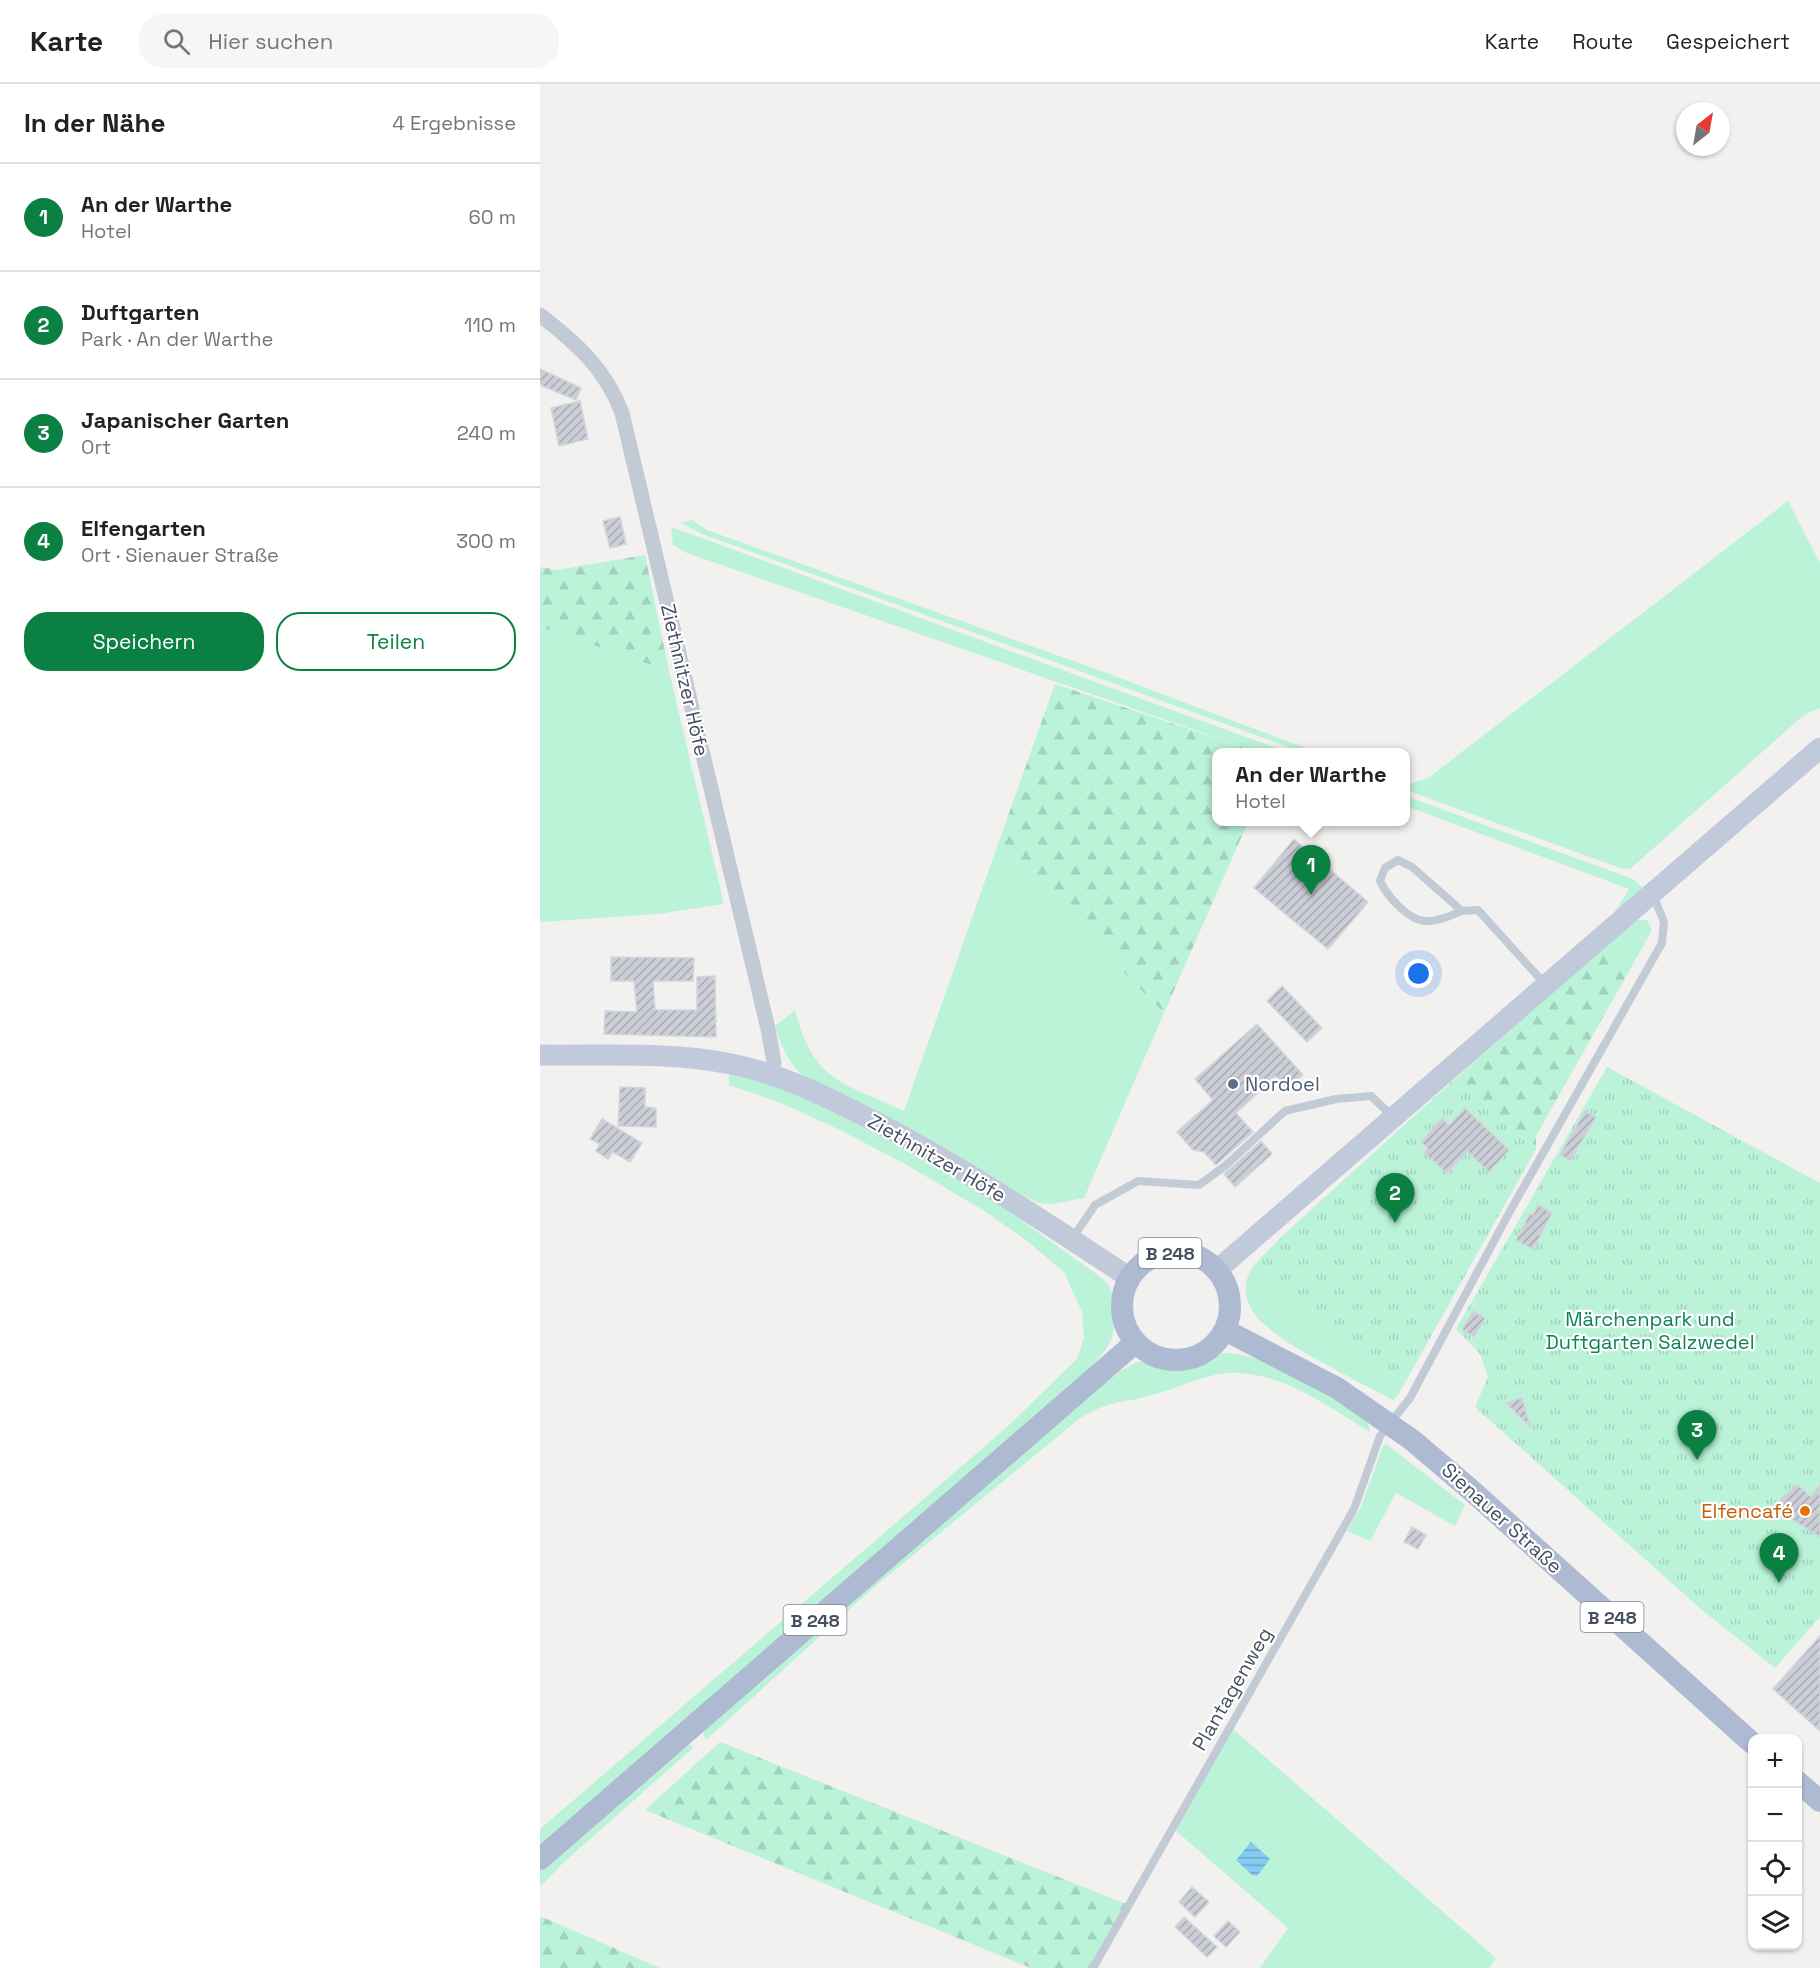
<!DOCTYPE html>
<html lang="de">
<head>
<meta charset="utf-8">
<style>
  body { margin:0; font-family:"Space Grotesk",sans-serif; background:#f6f6f6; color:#222 }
  .controls { position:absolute; right:18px; bottom:18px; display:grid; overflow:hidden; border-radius:12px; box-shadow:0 2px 4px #0004 }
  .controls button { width:54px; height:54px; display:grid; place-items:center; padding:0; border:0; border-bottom:2px solid #e0e0e0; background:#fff; color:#222; font:30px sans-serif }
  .compass { position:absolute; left:1136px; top:18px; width:54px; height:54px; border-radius:50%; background:#fff; box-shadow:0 2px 4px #0004; rotate:31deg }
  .you { position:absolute; left:879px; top:890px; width:21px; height:21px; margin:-15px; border:4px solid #fff; border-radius:50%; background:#1a73e8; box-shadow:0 0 0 9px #1a73e833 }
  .badge { display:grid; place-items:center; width:39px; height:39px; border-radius:50%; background:#0b8043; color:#fff; font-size:20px; font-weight:700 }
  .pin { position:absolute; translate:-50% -50px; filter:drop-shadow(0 2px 3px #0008) }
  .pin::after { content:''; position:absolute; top:32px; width:21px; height:18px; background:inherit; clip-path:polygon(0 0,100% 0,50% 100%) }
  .popup { position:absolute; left:672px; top:664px; width:198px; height:78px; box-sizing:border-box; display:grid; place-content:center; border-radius:12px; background:#fff; filter:drop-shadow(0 2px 4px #0005); font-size:20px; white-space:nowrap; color:#767676 }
  .popup b { font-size:22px; color:#222 }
  .popup::after { content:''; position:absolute; left:50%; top:100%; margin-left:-12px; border:12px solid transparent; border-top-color:#fff }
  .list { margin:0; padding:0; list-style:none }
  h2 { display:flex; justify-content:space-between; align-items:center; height:78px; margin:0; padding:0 24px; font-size:26px }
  h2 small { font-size:20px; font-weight:400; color:#767676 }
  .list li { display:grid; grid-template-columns:39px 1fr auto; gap:18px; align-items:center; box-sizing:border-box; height:108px; padding:0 24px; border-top:2px solid #e0e0e0 }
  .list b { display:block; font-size:22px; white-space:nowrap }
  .list p { margin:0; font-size:20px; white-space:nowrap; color:#767676 }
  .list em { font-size:20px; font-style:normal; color:#767676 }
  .actions { display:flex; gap:12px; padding:18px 24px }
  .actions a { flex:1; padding:14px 0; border:2px solid #0b8043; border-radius:24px; text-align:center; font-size:21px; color:#0b8043 }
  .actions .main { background:#0b8043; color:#fff }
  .icon { flex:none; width:33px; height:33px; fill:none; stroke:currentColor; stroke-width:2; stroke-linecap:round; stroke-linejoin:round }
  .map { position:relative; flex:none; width:1280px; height:1884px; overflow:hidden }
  header { display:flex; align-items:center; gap:36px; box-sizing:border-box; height:84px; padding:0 30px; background:#fff; border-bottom:2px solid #e0e0e0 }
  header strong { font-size:28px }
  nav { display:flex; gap:33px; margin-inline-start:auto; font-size:21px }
  .search { width:420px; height:54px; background:#f6f6f6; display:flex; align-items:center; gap:15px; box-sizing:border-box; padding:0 21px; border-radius:24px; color:#767676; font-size:22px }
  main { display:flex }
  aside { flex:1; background:#fff }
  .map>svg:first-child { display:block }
  .green { fill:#bbf3d9 }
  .forest { fill:url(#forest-firs) }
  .park { fill:url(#park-tufts) }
  .water { fill:url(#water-rules) }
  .building { fill:url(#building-hatch); stroke:#d3d5dc; stroke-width:1.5 }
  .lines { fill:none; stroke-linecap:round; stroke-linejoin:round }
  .lane { stroke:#c2cad6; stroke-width:8 }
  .street { stroke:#c2cad6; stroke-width:15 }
  .secondary { stroke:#c1cada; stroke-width:21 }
  .primary { stroke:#adbad1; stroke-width:22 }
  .service-dot { fill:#5c6f8a; stroke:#fff; stroke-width:2 }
  .food-dot { fill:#e8710a; stroke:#fff; stroke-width:2 }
  .labels { text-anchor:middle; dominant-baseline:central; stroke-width:4.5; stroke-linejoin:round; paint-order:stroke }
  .shield { fill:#fff; stroke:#7e848f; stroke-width:1.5 }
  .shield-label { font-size:18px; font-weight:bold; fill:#46505f }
  .street-label { font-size:20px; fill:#46505f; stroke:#fff }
  .service-label { font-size:20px; fill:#4e5e75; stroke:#fff; text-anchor:start }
  .park-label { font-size:20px; fill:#0f8259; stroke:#fff }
  .food-label { font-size:20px; fill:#c56008; stroke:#fff; text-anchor:end }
</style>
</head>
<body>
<header>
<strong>Karte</strong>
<div class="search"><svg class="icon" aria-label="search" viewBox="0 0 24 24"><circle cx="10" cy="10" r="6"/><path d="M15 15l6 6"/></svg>Hier suchen</div>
<nav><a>Karte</a><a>Route</a><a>Gespeichert</a></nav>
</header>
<main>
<aside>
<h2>In der Nähe<small>4 Ergebnisse</small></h2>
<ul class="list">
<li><span class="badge">1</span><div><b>An der Warthe</b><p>Hotel</p></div><em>60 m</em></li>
<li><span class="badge">2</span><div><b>Duftgarten</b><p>Park · An der Warthe</p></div><em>110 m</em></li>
<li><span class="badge">3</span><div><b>Japanischer Garten</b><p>Ort</p></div><em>240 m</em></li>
<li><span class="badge">4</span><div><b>Elfengarten</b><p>Ort · Sienauer Straße</p></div><em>300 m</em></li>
</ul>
<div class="actions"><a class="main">Speichern</a><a>Teilen</a></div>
</aside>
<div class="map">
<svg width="1280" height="1884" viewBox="0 0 1280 1884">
  <defs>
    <pattern id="forest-firs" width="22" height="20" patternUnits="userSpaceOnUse" patternTransform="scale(1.5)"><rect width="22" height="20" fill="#bbf3d9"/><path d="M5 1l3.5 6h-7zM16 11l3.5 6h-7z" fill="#a2d2bd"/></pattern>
    <pattern id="park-tufts" width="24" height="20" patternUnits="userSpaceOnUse" patternTransform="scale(1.5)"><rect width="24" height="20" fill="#bbf3d9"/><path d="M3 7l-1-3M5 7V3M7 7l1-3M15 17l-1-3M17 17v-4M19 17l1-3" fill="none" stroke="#a2d2bd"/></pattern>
    <pattern id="water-rules" width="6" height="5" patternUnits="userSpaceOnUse" patternTransform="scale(1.5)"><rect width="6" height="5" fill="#84ccf4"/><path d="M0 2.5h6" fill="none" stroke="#6ea8c9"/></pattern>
    <pattern id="building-hatch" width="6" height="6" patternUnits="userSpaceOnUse" patternTransform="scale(1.5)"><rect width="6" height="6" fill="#cbced6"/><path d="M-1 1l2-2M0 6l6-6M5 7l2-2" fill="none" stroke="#a7aab1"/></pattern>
  </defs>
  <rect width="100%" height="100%" fill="#f3f0f0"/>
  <path class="green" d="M 1248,417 L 1280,479 L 1280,624 L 1264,631 L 1090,785 L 1080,784 L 866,706 L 866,698 L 870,700 L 888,694 Z
    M 152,436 L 167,446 L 564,588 L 776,668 L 762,668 L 162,450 L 141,439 Z
    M 131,443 L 137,445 L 747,668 L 718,668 L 147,469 L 133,461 Z
    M 0,543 L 129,587 L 184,820 L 118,830 L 0,838 Z
    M 866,712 L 1093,795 L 1104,805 L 1072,833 L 1089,805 L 866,722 Z
    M 458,760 L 624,929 L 544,1114 L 512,1120 L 498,1119 L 267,996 C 250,982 241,963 235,942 L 255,926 C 273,998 304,999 364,1027 Z
    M 1097,836 L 1107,836 L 1112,846 L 1088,889 L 1059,867 Z
    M 189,988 L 247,1005 L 308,1033 L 450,1114 L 562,1194 C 571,1203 573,1209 574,1222 C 575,1234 576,1247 570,1258 C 557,1283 522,1308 501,1328 L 0,1765 L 0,1745 L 466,1344 L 537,1275 L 544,1253 L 542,1228 L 524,1188 L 487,1157 L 443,1126 L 365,1080 L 298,1045 L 236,1017 L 189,1001 Z
    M 716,1179 L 782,1248 L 858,1311 L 853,1316 C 817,1296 742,1262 717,1233 C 703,1217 701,1196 716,1179 Z
    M 682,1269 C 735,1270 783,1307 827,1334 L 830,1348 C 788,1322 740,1286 687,1289 C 663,1291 636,1305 612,1311 C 582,1320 568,1316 539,1335 L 333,1504 L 167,1655 L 163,1651 L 165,1645 L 543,1315 L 582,1286 L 597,1278 L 605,1278 L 616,1283 L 647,1283 Z
    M 846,1360 L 925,1421 L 915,1442 L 856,1409 L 830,1457 L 807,1447 L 821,1423 L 843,1362 Z
    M 693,1645 L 956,1874 L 949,1884 L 720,1884 L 748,1844 L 635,1746 Z
    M 144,1659 L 154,1663 L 23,1779 L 0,1803 L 0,1785 Z"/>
  <path class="forest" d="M 105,471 L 129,587 L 0,543 L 0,483 L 17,486 Z
    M 515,600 L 718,668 L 676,668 L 676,738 L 708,738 L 624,929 L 458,760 Z
    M 1059,867 L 1088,889 L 996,1052 L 996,1065 L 916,994 Z
    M 180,1658 L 591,1822 L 557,1884 L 491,1884 L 105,1726 Z
    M 0,1832 L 120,1884 L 0,1884 Z"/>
  <path class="park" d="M 1067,983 L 1280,1099 L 1280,1533 L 1235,1584 L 1163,1527 L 935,1323 L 948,1293 L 940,1270 L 916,1245 Z
    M 916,994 L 996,1065 L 858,1311 L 782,1248 L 716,1179 L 741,1153 Z"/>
  <path class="water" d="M 711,1758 L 730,1775 L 717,1792 L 712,1791 L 696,1776 Z"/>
  <path class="building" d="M 0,285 L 41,304 L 36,316 L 0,301 Z
    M 40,317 L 48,355 L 19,362 L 11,324 Z
    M 80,433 L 86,460 L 70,464 L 63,437 Z
    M 754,755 L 828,818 L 788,865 L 714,804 Z
    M 71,873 L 154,874 L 153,897 L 113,897 L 115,926 L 157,926 L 157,893 L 175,892 L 176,953 L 64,950 L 65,927 L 97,928 L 94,897 L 71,897 Z
    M 742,902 L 782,944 L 767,958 L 727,917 Z
    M 717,940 L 763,991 L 747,1005 L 736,992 L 696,1029 L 713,1048 L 676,1081 L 664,1068 L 653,1066 L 637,1048 L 673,1016 L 655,995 Z
    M 80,1003 L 105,1004 L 105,1023 L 116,1024 L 116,1043 L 78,1042 Z
    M 925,1024 L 969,1066 L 949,1088 L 927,1067 L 907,1089 L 884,1069 L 888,1065 L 881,1058 L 902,1034 L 909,1041 Z
    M 1045,1027 L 1056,1033 L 1030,1077 L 1020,1071 Z
    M 62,1035 L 102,1059 L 90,1078 L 73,1068 L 68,1075 L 56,1067 L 60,1060 L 50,1055 Z
    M 721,1057 L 732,1070 L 695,1103 L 684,1090 Z
    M 998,1121 L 1012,1129 L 993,1165 L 976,1156 L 990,1129 L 993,1131 Z
    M 933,1227 L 945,1234 L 934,1253 L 922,1246 Z
    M 982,1314 L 991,1344 L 966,1319 Z
    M 1258,1401 L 1271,1413 L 1280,1401 L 1280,1453 L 1253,1436 L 1240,1415 Z
    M 872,1443 L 886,1451 L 878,1465 L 864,1458 Z
    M 1280,1552 L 1280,1647 L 1233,1605 Z
    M 652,1803 L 669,1818 L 655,1833 L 639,1818 Z
    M 644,1833 L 677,1863 L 667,1873 L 635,1843 Z
    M 688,1837 L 700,1848 L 686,1863 L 674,1852 Z"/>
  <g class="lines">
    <path class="lane" d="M 922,827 C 912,831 897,838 885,837 C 868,836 847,812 840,797 L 845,784 L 858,776 L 872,783 L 922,827 L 938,826 L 1004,899
      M 532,1155 L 555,1121 L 598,1097 L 659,1101 L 685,1082 L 745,1027 L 796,1015 L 831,1012 L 852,1032
      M 553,1884 L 814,1425 L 840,1352 L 870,1314 L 969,1129 L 1122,859 L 1124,838 L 1113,811"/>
    <path class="street" d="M 0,231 C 36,259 66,285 82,329 L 228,945 L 234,978 L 231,990"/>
    <path class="secondary" d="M 0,971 C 63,972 129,967 191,980 C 243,990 291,1015 338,1039 C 426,1085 508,1140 590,1194
      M 677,1186 L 1280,664"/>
    <path class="primary" d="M582 1222a54 54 0 1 1 108 0a54 54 0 1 1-108 0Z
      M 685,1246 L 797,1304 L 872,1356 L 931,1406 L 1212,1659
      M 1258,1698 L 1280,1717
      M 0,1775 L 596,1258"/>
  </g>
  <circle class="service-dot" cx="693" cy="1000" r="6"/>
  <circle class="food-dot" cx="1265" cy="1427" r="6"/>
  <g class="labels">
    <g class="shield">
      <rect x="598.5" y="1154" width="63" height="30" rx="4.5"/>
      <rect x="1040.5" y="1518" width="63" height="30" rx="4.5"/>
      <rect x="243.5" y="1521" width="63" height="30" rx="4.5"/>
    </g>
    <g class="shield-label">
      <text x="630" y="1169">B 248</text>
      <text x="1072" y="1533">B 248</text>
      <text x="275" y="1536">B 248</text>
    </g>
    <g class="street-label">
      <text transform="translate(145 596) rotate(77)">Ziethnitzer Höfe</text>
      <text transform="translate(397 1074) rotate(30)">Ziethnitzer Höfe</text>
      <text transform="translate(962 1434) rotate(42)">Sienauer Straße</text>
      <text transform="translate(692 1605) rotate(-60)">Plantagenweg</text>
    </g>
    <g class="service-label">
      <text x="705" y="1000">Nordoel</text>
    </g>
    <g class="park-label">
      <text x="1110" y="1235">Märchenpark und<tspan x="1110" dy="23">Duftgarten Salzwedel</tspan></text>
    </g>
    <g class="food-label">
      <text x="1253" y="1427">Elfencafé</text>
    </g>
  </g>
</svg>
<div class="controls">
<button>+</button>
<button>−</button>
<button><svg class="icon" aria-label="locate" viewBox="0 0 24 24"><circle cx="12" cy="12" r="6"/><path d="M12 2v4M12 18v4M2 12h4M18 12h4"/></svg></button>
<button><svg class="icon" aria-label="layers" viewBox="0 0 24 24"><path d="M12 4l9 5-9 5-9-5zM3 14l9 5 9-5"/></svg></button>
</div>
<svg class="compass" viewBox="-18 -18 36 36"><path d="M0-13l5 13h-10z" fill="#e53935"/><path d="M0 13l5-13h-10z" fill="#767676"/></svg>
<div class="you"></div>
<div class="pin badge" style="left:771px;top:811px">1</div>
<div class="popup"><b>An der Warthe</b>Hotel</div>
<div class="pin badge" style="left:855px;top:1139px">2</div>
<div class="pin badge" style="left:1157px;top:1376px">3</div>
<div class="pin badge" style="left:1239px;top:1499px">4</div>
</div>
</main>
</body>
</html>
